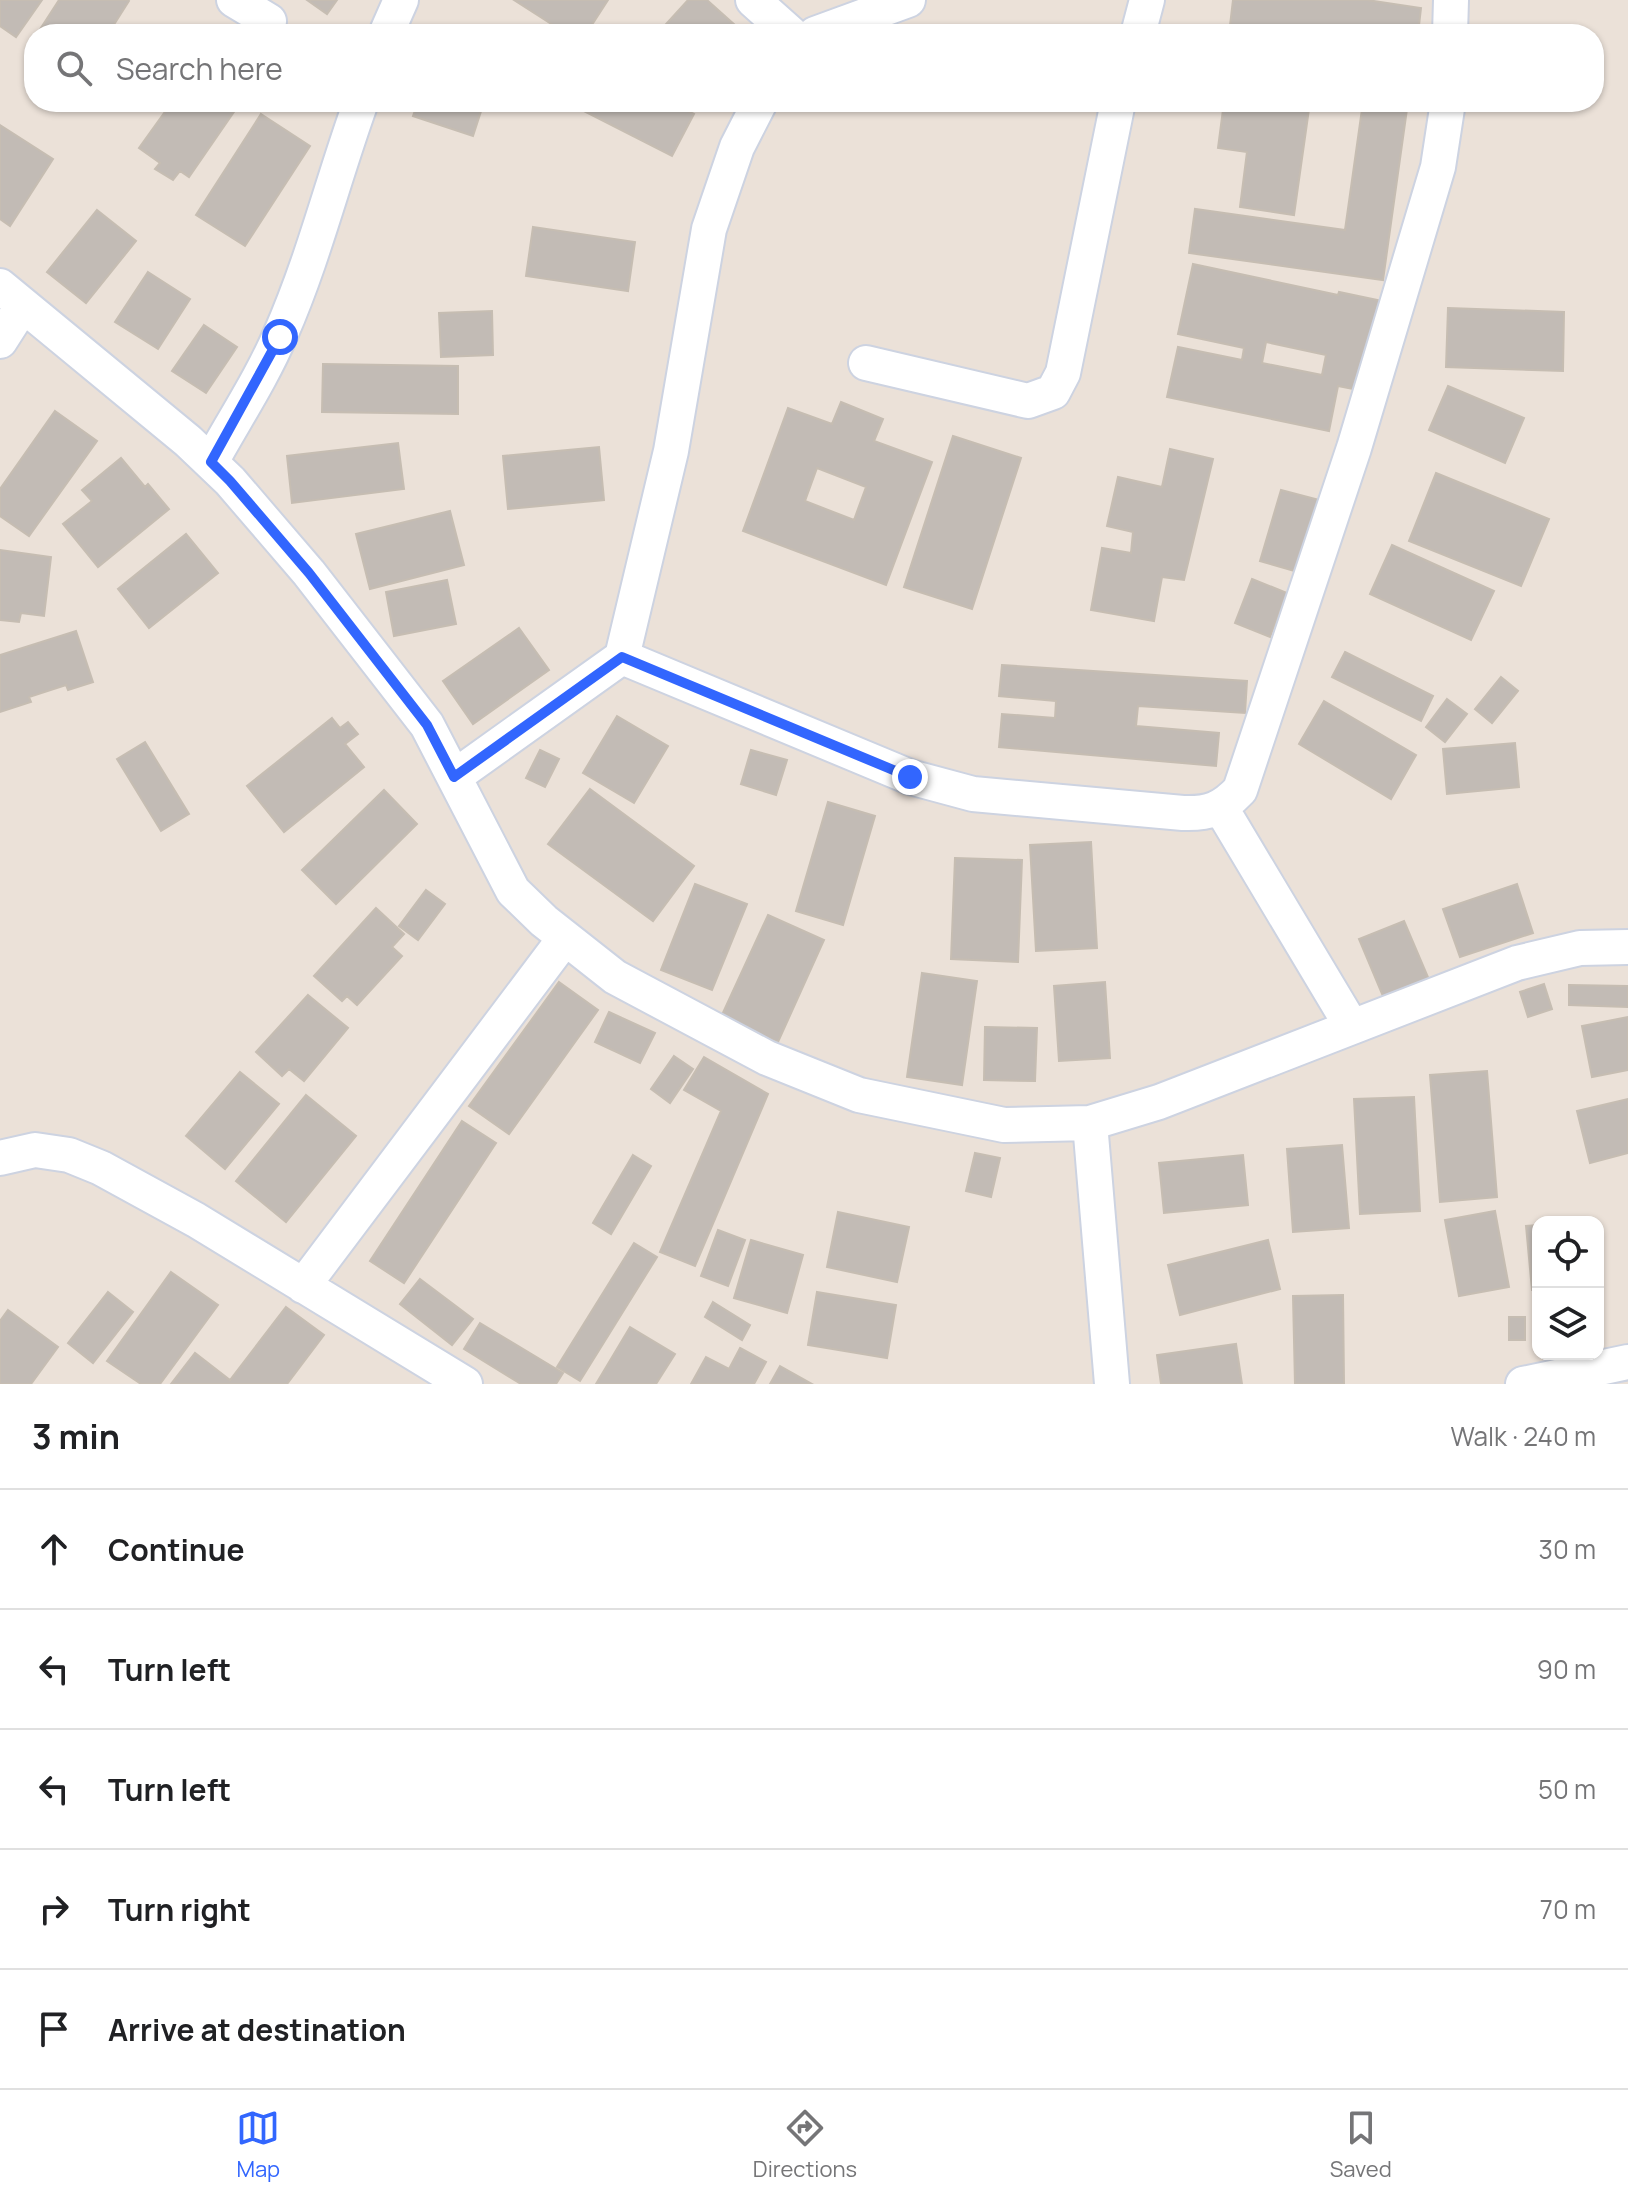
<!DOCTYPE html>
<html lang="en">
<head>
<meta charset="utf-8">
<style>
  body { margin:0; font-family:Manrope,sans-serif; background:#f2f2f2; color:#202124 }
  .controls { position:absolute; right:24px; bottom:24px; display:grid; overflow:hidden; border-radius:16px; box-shadow:0 2px 6px #0004 }
  .controls button { width:72px; height:72px; display:grid; place-items:center; padding:0; border:0; border-bottom:2px solid #e0e0e0; background:#fff; color:#202124; font:40px sans-serif }
  .stop { position:absolute; width:24px; height:24px; margin:-18px; border:6px solid #3266fe; border-radius:50%; background:#fff }
  .stop.end { background:#3266fe; border-color:#fff; box-shadow:0 2px 8px #0008 }
  .list { margin:0; padding:0; list-style:none }
  h2 { display:flex; justify-content:space-between; align-items:center; height:104px; margin:0; padding:0 32px; font-size:34px }
  h2 small { font-size:26px; font-weight:400; color:#757577 }
  .list li { display:grid; grid-template-columns:52px 1fr auto; gap:24px; align-items:center; box-sizing:border-box; height:120px; padding:0 32px; border-top:2px solid #e0e0e0 }
  .list b { display:block; font-size:30px; white-space:nowrap }
  .list em { font-size:26px; font-style:normal; color:#757577 }
  .icon { flex:none; width:44px; height:44px; fill:none; stroke:currentColor; stroke-width:2; stroke-linecap:round; stroke-linejoin:round }
  .map { position:relative; flex:none; width:1628px; height:1384px; overflow:hidden }
  .search { position:absolute; background:#fff; box-shadow:0 2px 6px #0004; left:24px; right:24px; top:24px; height:88px; display:flex; align-items:center; gap:20px; box-sizing:border-box; padding:0 28px; border-radius:32px; color:#757577; font-size:30px }
  .sheet { height:704px; background:#fff }
  nav { display:flex; justify-content:space-around; align-items:center; box-sizing:border-box; height:112px; border-top:2px solid #e0e0e0; background:#fff; font-size:22px; color:#757577 }
  nav a { display:grid; justify-items:center; gap:4px }
  nav .on { color:#3266fe }
  .map>svg:first-child { display:block }
  .building { fill:#c2bbb5; stroke:#c6bdb2; stroke-width:2; fill-rule:evenodd }
  .lines { fill:none; stroke-linecap:round; stroke-linejoin:round }
  .minor-casing { stroke:#cdd3e1; stroke-width:38 }
  .minor { stroke:#fff; stroke-width:34 }
  .route { stroke:#3266fe; stroke-width:10 }
</style>
</head>
<body>
<div class="map">
<svg width="1628" height="1384" viewBox="0 0 1628 1384">
  <rect width="100%" height="100%" fill="#ebe1d8"/>
  <path class="building" d="M 0,0 L 42,0 L 16,37 L 0,26 Z
    M 59,0 L 128,0 L 129,1 L 108,34 L 37,34 Z
    M 307,0 L 337,0 L 327,14 Z
    M 514,0 L 608,0 L 586,34 L 567,34 Z
    M 688,0 L 707,0 L 745,34 L 657,34 Z
    M 1233,0 L 1367,0 L 1421,8 L 1418,34 L 1229,34 Z
    M 172,102 L 232,102 L 238,106 L 189,177 L 180,171 L 173,180 L 155,169 L 160,163 L 139,148 Z
    M 418,102 L 484,102 L 473,136 L 413,116 Z
    M 584,102 L 670,102 L 694,114 L 672,156 L 580,109 Z
    M 1224,102 L 1310,102 L 1294,215 L 1240,207 L 1247,152 L 1218,148 Z
    M 1363,102 L 1408,102 L 1383,280 L 1189,253 L 1195,209 L 1345,230 Z
    M 261,114 L 310,146 L 245,246 L 196,215 Z
    M 0,125 L 53,159 L 10,226 L 0,219 Z
    M 97,210 L 136,241 L 86,303 L 47,272 Z
    M 533,227 L 635,242 L 628,291 L 526,276 Z
    M 1193,264 L 1338,295 L 1339,292 L 1387,302 L 1369,392 L 1338,386 L 1329,431 L 1167,397 L 1178,347 L 1242,360 L 1244,348 L 1178,334 ZM 1266,342 L 1326,355 L 1322,375 L 1262,363 Z
    M 148,272 L 190,299 L 158,349 L 115,322 Z
    M 1448,308 L 1564,312 L 1563,371 L 1446,367 Z
    M 492,311 L 493,355 L 441,357 L 439,313 Z
    M 204,325 L 237,347 L 206,393 L 172,371 Z
    M 323,364 L 458,366 L 458,414 L 322,412 Z
    M 1448,386 L 1524,418 L 1505,463 L 1429,430 Z
    M 841,402 L 883,419 L 874,441 L 932,462 L 886,585 L 743,531 L 788,408 L 832,424 ZM 817,468 L 866,487 L 854,520 L 805,501 Z
    M 55,411 L 97,441 L 29,536 L 0,516 L 0,489 Z
    M 953,436 L 1021,458 L 972,609 L 904,587 Z
    M 398,443 L 404,489 L 292,503 L 287,456 Z
    M 599,447 L 604,500 L 508,509 L 503,456 Z
    M 1170,449 L 1213,459 L 1184,580 L 1162,577 L 1154,621 L 1091,610 L 1102,548 L 1131,553 L 1133,532 L 1107,526 L 1118,477 L 1162,487 Z
    M 121,458 L 145,487 L 148,484 L 169,509 L 98,567 L 63,524 L 92,501 L 82,490 Z
    M 1436,473 L 1549,519 L 1521,586 L 1409,541 Z
    M 1281,490 L 1319,500 L 1298,572 L 1260,561 Z
    M 450,511 L 464,565 L 370,589 L 356,534 Z
    M 186,534 L 218,573 L 149,628 L 118,589 Z
    M 1392,545 L 1494,591 L 1471,640 L 1370,594 Z
    M 0,550 L 51,557 L 44,616 L 21,613 L 19,622 L 0,620 Z
    M 1252,579 L 1287,593 L 1270,637 L 1235,623 Z
    M 447,580 L 456,624 L 394,636 L 386,592 Z
    M 519,628 L 549,670 L 473,724 L 443,681 Z
    M 76,631 L 93,682 L 68,690 L 66,685 L 29,697 L 31,702 L 0,712 L 0,655 Z
    M 1345,652 L 1433,696 L 1421,721 L 1332,677 Z
    M 1002,665 L 1247,681 L 1245,713 L 1138,706 L 1136,726 L 1219,733 L 1216,766 L 999,747 L 1002,714 L 1055,718 L 1056,701 L 999,696 Z
    M 1501,677 L 1518,691 L 1492,723 L 1475,709 Z
    M 1447,699 L 1467,714 L 1445,742 L 1426,727 Z
    M 1324,701 L 1416,755 L 1391,799 L 1299,744 Z
    M 617,716 L 668,746 L 634,803 L 583,773 Z
    M 332,718 L 340,728 L 348,722 L 358,734 L 345,744 L 364,767 L 284,832 L 247,786 Z
    M 145,742 L 189,814 L 161,831 L 117,759 Z
    M 1515,743 L 1519,787 L 1447,794 L 1443,749 Z
    M 540,750 L 559,759 L 545,787 L 526,778 Z
    M 751,750 L 787,760 L 776,795 L 741,784 Z
    M 590,789 L 694,866 L 653,921 L 548,844 Z
    M 384,790 L 417,824 L 336,904 L 302,870 Z
    M 828,802 L 875,816 L 843,925 L 796,911 Z
    M 1091,842 L 1097,948 L 1036,951 L 1030,845 Z
    M 955,858 L 1022,860 L 1018,962 L 951,959 Z
    M 695,884 L 747,904 L 712,990 L 661,970 Z
    M 1517,884 L 1533,933 L 1460,957 L 1443,909 Z
    M 426,890 L 445,904 L 418,940 L 399,926 Z
    M 376,908 L 404,934 L 392,947 L 402,956 L 357,1005 L 347,996 L 342,1001 L 314,976 Z
    M 768,915 L 824,940 L 778,1042 L 721,1017 Z
    M 1404,921 L 1430,982 L 1385,1001 L 1359,939 Z
    M 922,973 L 977,981 L 962,1085 L 907,1077 Z
    M 559,982 L 598,1010 L 509,1134 L 469,1106 Z
    M 1105,982 L 1110,1058 L 1059,1061 L 1054,986 Z
    M 1544,984 L 1552,1009 L 1528,1017 L 1520,992 Z
    M 1569,985 L 1628,986 L 1628,1007 L 1569,1005 Z
    M 308,995 L 348,1028 L 304,1081 L 289,1069 L 282,1076 L 256,1052 Z
    M 609,1012 L 655,1033 L 640,1063 L 595,1042 Z
    M 1628,1017 L 1628,1070 L 1592,1077 L 1582,1026 Z
    M 985,1027 L 1037,1028 L 1035,1081 L 984,1080 Z
    M 674,1056 L 693,1069 L 670,1103 L 651,1089 Z
    M 704,1057 L 768,1094 L 695,1266 L 660,1252 L 721,1111 L 684,1090 Z
    M 1487,1071 L 1497,1197 L 1440,1202 L 1430,1075 Z
    M 240,1072 L 279,1104 L 225,1169 L 186,1136 Z
    M 306,1095 L 356,1136 L 286,1222 L 236,1181 Z
    M 1414,1097 L 1420,1211 L 1360,1214 L 1354,1099 Z
    M 1628,1099 L 1628,1153 L 1590,1163 L 1577,1111 Z
    M 462,1121 L 496,1143 L 404,1283 L 370,1261 Z
    M 1342,1145 L 1349,1228 L 1293,1232 L 1287,1149 Z
    M 975,1153 L 1000,1158 L 991,1197 L 966,1191 Z
    M 633,1155 L 651,1166 L 611,1234 L 593,1223 Z
    M 1243,1155 L 1248,1205 L 1164,1213 L 1159,1163 Z
    M 1495,1211 L 1509,1287 L 1459,1296 L 1445,1220 Z
    M 838,1212 L 909,1227 L 897,1282 L 827,1267 Z
    M 1538,1225 L 1538,1290 L 1532,1290 L 1526,1226 Z
    M 718,1230 L 745,1240 L 728,1286 L 701,1276 Z
    M 751,1240 L 803,1255 L 787,1313 L 734,1298 Z
    M 1268,1240 L 1280,1289 L 1180,1315 L 1168,1265 Z
    M 634,1243 L 657,1257 L 580,1381 L 557,1367 Z
    M 171,1272 L 218,1305 L 160,1384 L 141,1384 L 107,1361 Z
    M 420,1279 L 473,1319 L 452,1345 L 400,1304 Z
    M 108,1292 L 133,1312 L 93,1363 L 68,1343 Z
    M 817,1292 L 896,1305 L 887,1358 L 808,1345 Z
    M 1343,1295 L 1344,1384 L 1295,1384 L 1293,1296 Z
    M 713,1302 L 750,1325 L 742,1340 L 705,1317 Z
    M 286,1307 L 324,1335 L 287,1384 L 171,1384 L 195,1353 L 230,1380 Z
    M 8,1310 L 58,1347 L 31,1384 L 0,1384 L 0,1321 Z
    M 1509,1317 L 1525,1317 L 1525,1340 L 1509,1340 Z
    M 480,1323 L 563,1373 L 556,1384 L 521,1384 L 464,1349 Z
    M 630,1327 L 675,1354 L 656,1384 L 596,1384 Z
    M 1236,1344 L 1242,1384 L 1161,1384 L 1157,1355 Z
    M 740,1348 L 766,1362 L 754,1384 L 691,1384 L 706,1357 L 729,1369 Z
    M 780,1366 L 812,1384 L 770,1384 Z"/>
  <g class="lines">
    <defs>
      <path id="minor" d="M 234,0 L 269,21
        M 753,0 L 791,34
        M 386,34 L 401,0
        M 815,34 L 908,0
        M 1138,34 L 1147,0
        M 1450,34 L 1451,0
        M 0,286 L 188,441 L 230,481 L 309,573 L 427,725 L 513,891 L 544,921 L 615,977 L 767,1058 L 859,1095 L 1004,1125 L 1090,1123 L 1159,1102 L 1517,963 L 1580,948 L 1628,947
        M 0,341 L 23,305
        M 866,363 L 1028,401 L 1053,392 L 1063,373 L 1118,102
        M 211,462 C 234,420 262,378 281,333 C 314,258 333,179 361,102
        M 622,657 L 910,777 L 973,794 L 1183,813 C 1209,814 1222,809 1240,790 L 1354,448 L 1438,167 L 1448,102
        M 454,777 L 622,657 L 671,451 L 709,229 L 737,147 L 760,102
        M 1221,808 L 1352,1027
        M 1090,1123 L 1112,1384
        M 0,1158 L 35,1150 L 69,1155 L 101,1168 L 196,1220 L 465,1384
        M 303,1286 L 565,938
        M 1523,1384 L 1628,1362"/>
    </defs>
    <use href="#minor" class="minor-casing"/>
    <use href="#minor" class="minor"/>
  </g>
  <g class="lines">
    <path class="route" d="M 280,337 L 211,462 L 230,481 L 309,573 L 427,725 L 454,777 L 622,657 L 910,777"/>
  </g>
</svg>
<div class="controls">
<button><svg class="icon" aria-label="locate" viewBox="0 0 24 24"><circle cx="12" cy="12" r="6"/><path d="M12 2v4M12 18v4M2 12h4M18 12h4"/></svg></button>
<button><svg class="icon" aria-label="layers" viewBox="0 0 24 24"><path d="M12 4l9 5-9 5-9-5zM3 14l9 5 9-5"/></svg></button>
</div>
<div class="stop" style="left:280px;top:337px"></div>
<div class="stop end" style="left:910px;top:777px"></div>
<div class="search"><svg class="icon" aria-label="search" viewBox="0 0 24 24"><circle cx="10" cy="10" r="6"/><path d="M15 15l6 6"/></svg>Search here</div>
</div>
<section class="sheet">
<h2>3 min<small>Walk · 240 m</small></h2>
<ul class="list">
<li><svg class="icon" aria-label="ahead" viewBox="0 0 24 24"><path d="M12 20V5M6 11l6-6 6 6"/></svg><div><b>Continue</b></div><em>30 m</em></li>
<li><svg class="icon" aria-label="left" viewBox="0 0 24 24"><path d="M17 20v-9H6M10 6l-5 5 5 5"/></svg><div><b>Turn left</b></div><em>90 m</em></li>
<li><svg class="icon" aria-label="left" viewBox="0 0 24 24"><path d="M17 20v-9H6M10 6l-5 5 5 5"/></svg><div><b>Turn left</b></div><em>50 m</em></li>
<li><svg class="icon" aria-label="right" viewBox="0 0 24 24"><path d="M7 20v-9h11M14 6l5 5-5 5"/></svg><div><b>Turn right</b></div><em>70 m</em></li>
<li><svg class="icon" aria-label="arrive" viewBox="0 0 24 24"><path d="M6 21V4h12l-3 4 3 4H6"/></svg><div><b>Arrive at destination</b></div></li>
</ul>
</section>
<nav>
<a class="on"><svg class="icon" aria-label="map" viewBox="0 0 24 24"><path d="M3 6l6-2 6 2 6-2v14l-6 2-6-2-6 2zM9 4v14M15 6v14"/></svg>Map</a>
<a><svg class="icon" aria-label="directions" viewBox="0 0 24 24"><path d="M12 3l9 9-9 9-9-9zM9 14v-3h6M13 9l2 2-2 2"/></svg>Directions</a>
<a><svg class="icon" aria-label="saved" viewBox="0 0 24 24"><path d="M7 4h10v16l-5-4-5 4z"/></svg>Saved</a>
</nav>
</body>
</html>
